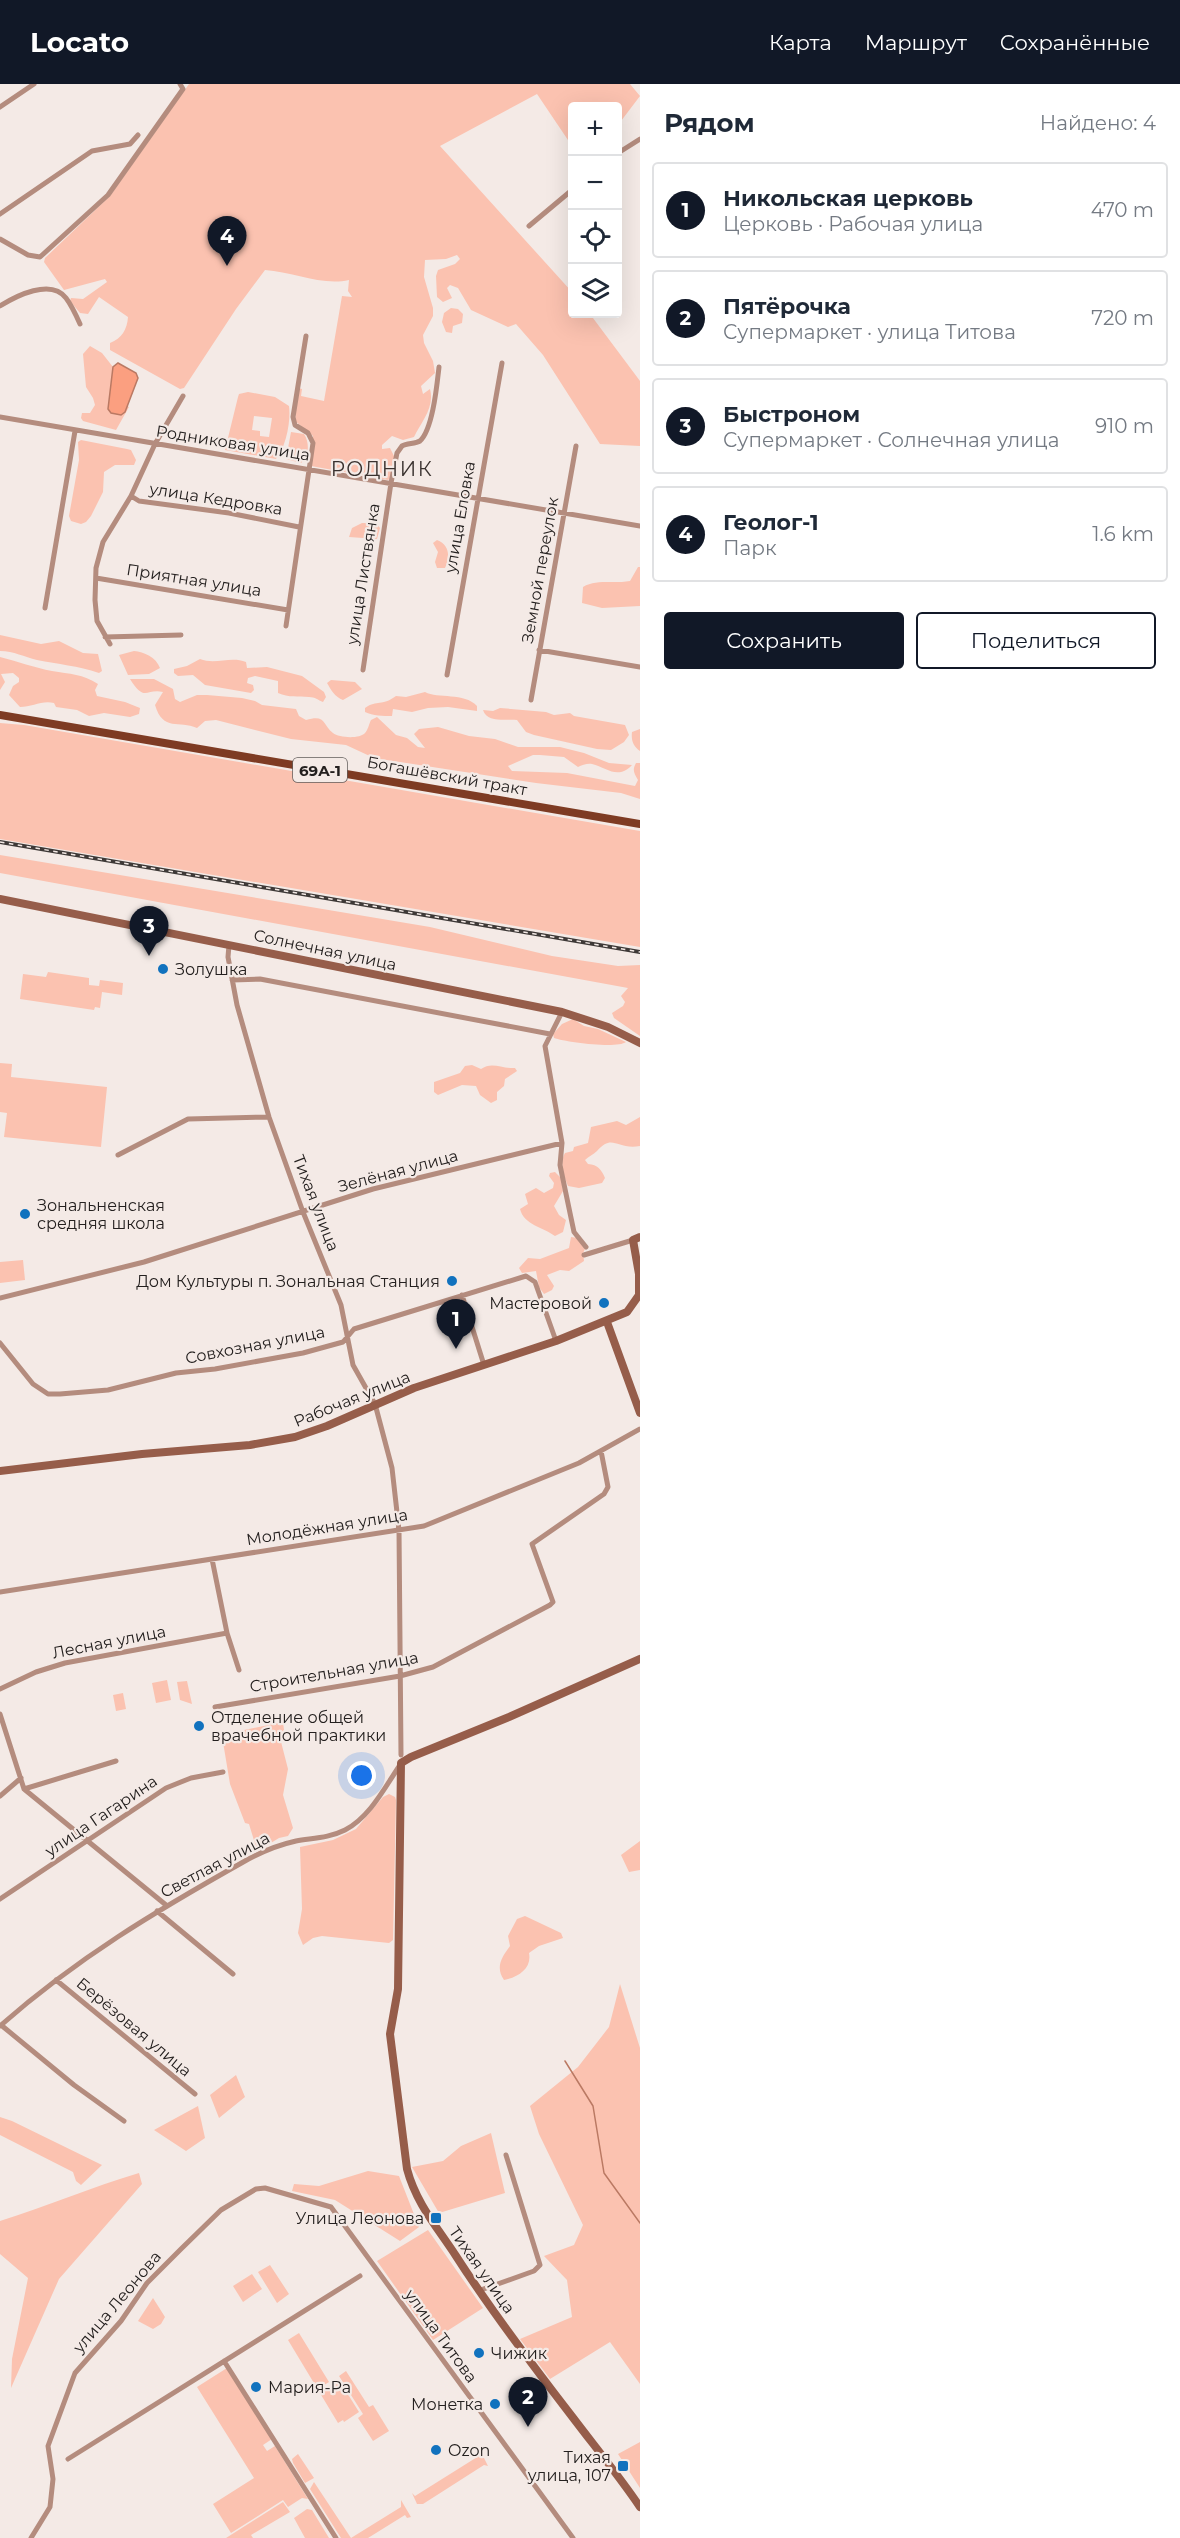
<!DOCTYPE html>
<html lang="ru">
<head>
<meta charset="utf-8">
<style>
  body { margin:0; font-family:Montserrat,sans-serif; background:#f2f2f3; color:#1f2937 }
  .controls { position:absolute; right:18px; top:18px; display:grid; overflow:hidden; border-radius:6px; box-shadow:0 6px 24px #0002 }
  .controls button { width:54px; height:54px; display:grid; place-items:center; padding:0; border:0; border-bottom:2px solid #e0e1e3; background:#fff; color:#1f2937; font:30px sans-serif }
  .you { position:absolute; left:362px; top:1692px; width:21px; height:21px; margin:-15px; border:4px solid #fff; border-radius:50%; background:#1a73e8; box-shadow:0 0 0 9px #1a73e833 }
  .badge { display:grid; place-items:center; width:39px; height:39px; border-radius:50%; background:#111827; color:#fff; font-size:20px; font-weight:700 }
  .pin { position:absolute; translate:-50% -50px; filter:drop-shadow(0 2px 3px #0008) }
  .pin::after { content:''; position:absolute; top:32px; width:21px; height:18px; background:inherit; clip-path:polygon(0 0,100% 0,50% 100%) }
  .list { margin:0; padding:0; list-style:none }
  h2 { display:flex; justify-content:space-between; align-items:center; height:78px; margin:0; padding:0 24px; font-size:26px }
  h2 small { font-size:20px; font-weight:400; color:#747a83 }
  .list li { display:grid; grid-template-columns:39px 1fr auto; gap:18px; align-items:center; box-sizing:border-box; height:96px; margin:0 12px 12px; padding:0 12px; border:2px solid #e0e1e3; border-radius:6px }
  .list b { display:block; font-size:22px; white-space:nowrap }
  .list p { margin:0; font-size:20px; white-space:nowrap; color:#747a83 }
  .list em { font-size:20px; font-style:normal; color:#747a83 }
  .actions { display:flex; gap:12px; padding:18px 24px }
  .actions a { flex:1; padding:14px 0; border:2px solid #111827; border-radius:6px; text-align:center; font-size:21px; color:#111827 }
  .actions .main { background:#111827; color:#fff }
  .icon { flex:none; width:33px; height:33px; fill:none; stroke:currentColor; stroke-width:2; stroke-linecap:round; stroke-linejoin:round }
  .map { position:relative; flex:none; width:640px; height:2454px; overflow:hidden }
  header { display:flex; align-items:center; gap:36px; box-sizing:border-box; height:84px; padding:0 30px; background:#111827; color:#fff }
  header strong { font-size:28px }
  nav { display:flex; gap:33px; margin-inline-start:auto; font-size:21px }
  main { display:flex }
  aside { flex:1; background:#fff }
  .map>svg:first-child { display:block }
  .green { fill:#fbc2b0; fill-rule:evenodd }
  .water { fill:#fb9f80; stroke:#ba7963; stroke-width:1.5 }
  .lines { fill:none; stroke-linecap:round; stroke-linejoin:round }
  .stream { stroke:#ba7963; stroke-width:1.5 }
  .street { stroke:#b48c7e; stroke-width:5 }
  .secondary { stroke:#965d4a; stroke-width:8 }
  .primary { stroke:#7e3b23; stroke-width:8 }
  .rail-casing { stroke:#3e3937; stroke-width:4 }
  .rail { stroke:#f4eae6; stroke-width:1.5; stroke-dasharray:4.5; stroke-linecap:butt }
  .poi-dot { fill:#1172be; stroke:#f4eae6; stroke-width:2 }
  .labels { text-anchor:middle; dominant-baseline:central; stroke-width:4.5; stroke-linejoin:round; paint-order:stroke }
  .shield { fill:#f4eae6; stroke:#625d5b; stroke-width:1.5 }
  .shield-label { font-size:15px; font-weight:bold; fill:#24201f }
  .street-label { font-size:16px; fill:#24201f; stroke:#f4eae6 }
  .poi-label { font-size:16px; fill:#24201f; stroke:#f4eae6; text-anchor:start }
  .quarter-label { font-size:20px; letter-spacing:1.5px; fill:#3a322f; stroke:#f4eae6 }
</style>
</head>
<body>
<header>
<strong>Locato</strong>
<nav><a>Карта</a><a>Маршрут</a><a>Сохранённые</a></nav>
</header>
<main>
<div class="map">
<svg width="640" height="2454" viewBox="0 0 640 2454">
  <rect width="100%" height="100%" fill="#f4eae6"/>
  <path class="green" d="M 189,0 L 630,0 L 640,12 L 618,41 L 618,22 L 572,22 L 572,62 L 537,10 L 440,62 L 572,208 L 572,230 L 590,230 L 640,297 L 640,362 L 600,360 L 543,271 L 516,240 L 508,243 L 471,226 L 458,204 L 450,201 L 447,204 L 452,214 L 443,218 L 437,213 L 436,192 L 438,186 L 455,180 L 460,175 L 457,171 L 446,175 L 425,176 L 424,193 L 433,224 L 433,232 L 423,251 L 424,259 L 433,277 L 435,289 L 421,302 L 423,310 L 430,305 C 435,324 421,338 414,353 L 403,356 L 392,352 L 382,361 L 382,365 L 390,364 L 395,374 L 391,394 L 388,396 L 311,382 L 313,352 L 295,337 L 298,304 L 302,305 L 301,312 L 324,317 L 342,212 L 352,213 L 348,207 L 349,196 C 322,202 293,188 265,186 L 236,225 L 184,304 L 180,305 L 110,266 L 110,259 C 122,254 127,246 128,233 L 99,213 L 88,230 L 80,229 L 70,217 L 71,214 L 83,215 L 107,198 L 105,195 L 64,206 L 44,178 L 45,174 L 110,112 Z
    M 451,224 L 458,225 L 463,230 L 462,239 L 453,242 L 452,249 L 446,248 L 442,238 L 444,229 Z
    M 90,262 L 102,269 L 113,283 L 108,325 L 125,328 L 127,322 L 129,323 L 116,346 L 83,337 L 81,334 L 82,329 L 90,329 L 95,321 L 93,314 L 86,303 L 83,270 Z
    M 248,308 L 275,313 L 289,322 C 291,337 286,363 276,375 L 225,366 L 238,313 L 239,310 ZM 254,332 L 272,334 L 269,353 L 260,352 L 260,347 L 252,346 Z
    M 291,348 L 304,350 C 310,359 309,373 301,379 L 286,375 Z
    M 81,356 L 127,365 L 131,366 L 136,376 L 134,381 L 115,381 L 104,388 L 103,408 L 91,432 L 86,438 L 81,440 L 71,437 L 69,432 L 79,376 L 78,358 Z
    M 362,439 L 376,439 L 380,444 L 377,455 L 349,453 L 352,444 Z
    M 437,456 C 450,461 450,473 445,484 L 437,484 L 435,478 L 438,468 L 433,459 Z
    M 638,483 L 640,483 L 640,522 L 602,524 L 582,519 L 583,503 C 597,495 614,500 630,497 Z
    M 0,551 L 41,560 L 59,557 L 83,569 L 98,570 L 102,587 L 99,589 C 78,582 58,580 37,576 C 24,573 14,567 0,567 Z
    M 134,567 C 144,568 156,573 160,584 L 149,590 L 128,591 L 119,571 Z
    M 0,573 C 17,577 35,584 52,587 C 70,590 83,590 98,600 L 95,606 L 97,612 L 125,618 L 140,624 L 139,630 L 130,633 L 104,629 L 89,632 L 77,626 L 56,623 L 54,619 C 42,616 32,623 20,623 L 9,611 L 13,602 L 19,598 L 19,594 L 13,589 L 1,590 L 5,598 L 0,606 Z
    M 200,575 C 215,581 231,572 246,578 L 247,584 L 267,583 L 302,592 L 324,608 L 326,613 L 323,618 C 318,616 315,613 309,613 C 298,612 289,614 278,609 L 278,597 L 255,592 L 248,594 L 247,599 L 253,601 L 254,606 L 251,609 L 205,601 L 193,591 L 178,592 L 174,589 L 174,585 L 187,582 Z
    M 130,595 L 154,595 L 173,605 L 175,615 L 180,618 L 197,611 L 207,611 L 242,614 L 255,617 L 262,621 L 296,625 L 299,632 L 306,636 C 326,630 322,640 333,649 C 339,654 360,655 365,649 C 368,646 369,640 371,636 L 377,633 L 396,651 L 407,654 L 418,663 L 425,664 L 414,650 L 419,645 L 438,643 L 469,652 L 495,655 L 518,663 L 560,663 L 584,669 L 609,679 L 632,681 C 618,696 607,684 592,680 C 588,679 582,681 578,683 L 564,673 L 540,671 L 533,671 L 508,682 L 512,687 L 567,689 L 635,702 L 638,696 C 634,689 632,686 636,679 L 640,679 L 640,715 L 621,709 L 536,699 L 374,674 L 346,661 L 291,655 L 216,636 L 205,637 L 197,644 C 179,636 163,648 155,621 L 163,608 C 146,604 145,619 130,595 Z
    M 331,596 L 355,598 L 362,605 L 343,616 C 335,613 331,606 327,599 Z
    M 425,608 C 438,615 464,608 477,622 L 477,627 L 448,623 L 428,624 L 412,628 L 393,625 L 392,632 C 383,632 373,632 365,628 L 365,624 C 378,615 381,623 396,612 L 406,613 Z
    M 500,624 L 546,628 L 554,631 L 570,629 L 574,632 L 625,641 L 629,651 L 624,658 L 611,666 L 597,665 L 534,651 L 526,648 L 517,636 C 504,635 487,639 483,626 L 493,627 Z
    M 0,639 L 24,641 L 640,747 L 640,863 L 0,755 Z
    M 640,645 L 640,667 C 633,662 631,656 632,648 Z
    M 0,771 L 430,843 L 552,872 L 618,882 L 640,881 L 640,952 L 614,934 L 612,929 L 623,922 L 625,918 L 621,912 L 628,904 L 0,789 Z
    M 48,888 L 89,894 L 89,901 L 99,902 L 100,896 L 123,899 L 122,911 L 102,908 L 100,924 L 95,923 L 94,926 L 20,915 L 23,890 L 46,893 Z
    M 573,935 L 584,942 L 598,945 L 626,958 C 617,965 565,958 554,954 L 553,950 L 562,940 Z
    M 0,979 L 12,980 L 11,993 L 107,1003 L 101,1063 L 4,1053 L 7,1029 L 0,1028 Z
    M 472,981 L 481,985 C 492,977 502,985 515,984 L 517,987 L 505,995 L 504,1002 L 497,1008 L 497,1016 L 491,1019 L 480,1011 L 476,1002 L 462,1001 L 438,1011 L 434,1008 L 434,998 L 460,989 L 465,982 Z
    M 640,1033 L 640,1062 C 616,1066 613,1049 597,1067 C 593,1071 589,1072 585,1076 L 588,1080 C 598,1081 601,1085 605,1094 L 602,1099 L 579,1104 L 568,1102 C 564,1092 559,1079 565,1069 L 573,1067 L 574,1063 L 588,1059 L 591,1043 L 617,1037 L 626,1041 Z
    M 555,1088 L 561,1094 L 563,1107 L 554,1122 L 559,1131 L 566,1136 L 563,1148 L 555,1152 C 543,1143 524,1141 520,1125 L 528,1120 L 525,1110 L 536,1104 L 544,1109 L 553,1104 L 554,1099 L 549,1092 L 550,1089 Z
    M 571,1153 L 578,1154 L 585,1165 L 583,1169 L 584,1177 L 569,1187 L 560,1186 L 547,1191 L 554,1202 L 552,1206 L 544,1210 L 539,1203 L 536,1187 L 522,1189 L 519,1184 L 528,1174 L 540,1175 L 569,1164 Z
    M 23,1176 L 25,1196 L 0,1199 L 0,1178 Z
    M 167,1596 L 171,1616 L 156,1619 L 152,1599 Z
    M 187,1597 L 192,1620 L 180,1616 L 177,1598 Z
    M 123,1609 L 126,1625 L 116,1627 L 113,1611 Z
    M 283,1638 L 284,1646 L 279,1650 L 288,1685 L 283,1711 L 293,1744 L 288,1752 L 279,1754 L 261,1765 L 256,1763 L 249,1740 L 245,1739 L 230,1700 L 223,1658 L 244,1646 Z
    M 389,1710 L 395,1713 L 396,1716 L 393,1856 L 389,1859 L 322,1852 L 313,1854 L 303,1861 L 298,1849 L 302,1825 L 300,1763 L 333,1756 L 356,1745 L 383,1713 Z
    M 640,1757 L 640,1786 L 629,1788 L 621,1771 Z
    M 525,1832 L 561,1849 L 563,1854 L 539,1862 L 529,1869 C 532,1884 519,1893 504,1896 C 495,1883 502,1873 510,1862 L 508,1852 L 517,1835 Z
    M 620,1900 L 640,1964 L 640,2300 L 610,2258 L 550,2295 L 520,2255 L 572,2233 L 567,2196 L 544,2172 L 574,2161 L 583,2141 L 539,2050 L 530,2022 L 578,1983 L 609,1943 Z
    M 236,1991 L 245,2013 L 219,2034 L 210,2011 Z
    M 198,2022 L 205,2054 L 186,2067 L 154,2046 Z
    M 0,2033 L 12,2037 L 102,2081 L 81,2101 L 76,2097 L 73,2088 L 0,2051 Z
    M 491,2049 L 505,2109 L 439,2129 L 412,2083 L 443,2077 L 461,2062 Z
    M 368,2087 L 399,2092 L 419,2143 L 400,2157 L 335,2116 L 292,2107 L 294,2100 L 319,2102 Z
    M 139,2089 L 142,2100 L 59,2195 L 11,2304 L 12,2275 L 28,2194 L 0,2170 L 0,2137 C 47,2122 92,2103 139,2089 Z
    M 428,2146 L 483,2224 L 433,2256 L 377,2177 Z
    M 270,2181 L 289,2210 L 277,2219 L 258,2188 Z
    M 252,2190 L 262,2205 L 243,2218 L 233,2202 Z
    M 153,2214 L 165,2233 L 161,2240 L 153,2245 L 138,2237 Z
    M 299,2249 L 329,2298 L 321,2303 L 323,2306 L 339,2296 L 359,2328 L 344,2338 L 343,2336 L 338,2339 L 288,2256 Z
    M 227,2284 L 272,2355 L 263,2361 L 267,2367 L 275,2362 L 308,2415 L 302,2414 L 288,2423 L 283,2416 L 231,2449 L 213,2420 L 254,2394 L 197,2303 Z
    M 346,2287 L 369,2323 L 373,2321 L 389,2347 L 373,2357 L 358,2334 L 363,2330 L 339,2292 Z
    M 640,2358 L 640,2404 L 618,2370 Z
    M 298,2370 L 314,2394 L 305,2399 L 293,2379 L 292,2375 Z
    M 482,2370 L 488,2382 L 484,2381 L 423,2420 L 417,2420 L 412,2409 L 415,2412 Z
    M 314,2398 L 351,2454 L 401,2423 L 401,2416 L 411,2433 L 407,2434 L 405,2431 L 368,2454 L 341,2454 L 310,2405 Z
    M 283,2418 L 290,2428 L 251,2451 L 253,2454 L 226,2454 Z
    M 307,2425 L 312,2426 L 329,2454 L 305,2454 L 294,2434 Z"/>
  <path class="water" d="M 118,279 L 136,289 L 138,294 L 125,328 L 121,331 L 111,329 L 108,325 L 113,283 Z"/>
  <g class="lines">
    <path class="stream" d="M 565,1977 L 593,2022 L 604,2089 L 640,2139"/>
    <path class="street" d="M 0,23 L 34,0
      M 618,69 L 640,55
      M 0,130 L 92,67 L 130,60 L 138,51
      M 529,142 L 572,106
      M 0,155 L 28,171 L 40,173 L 108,111 L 183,5 L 180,0
      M 0,222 C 16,212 51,194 66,214 C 72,222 76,231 80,240
      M 0,333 L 640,442
      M 131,412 L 139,417 L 229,429 L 299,443
      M 96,494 L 288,526
      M 45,524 L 75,347
      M 286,542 L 313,359 L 308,349 L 295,341 L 293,333 L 306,252
      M 105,553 L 181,551
      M 110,560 L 97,537 L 95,516 L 96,484 L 103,458 L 131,412 L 155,360 L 183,312
      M 539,566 L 640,583
      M 363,586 L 391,399 L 397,369 L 402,362 C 407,359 415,360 420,357 C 433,345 437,300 439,283
      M 447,591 L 502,279
      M 531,616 L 576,362
      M 229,861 L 228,873 L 237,921 L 269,1033 L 303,1128 L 341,1221 L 353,1281 L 375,1320 L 392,1384 L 399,1446 L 401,1671
      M 232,896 L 260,895 L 550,950
      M 562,928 L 545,962 L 562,1059 L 560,1081 L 570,1129 L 574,1148 L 586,1163
      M 118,1071 L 188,1035 L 269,1033
      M 584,1171 L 633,1156
      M 462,1211 L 484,1281
      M 0,1214 L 144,1178 L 373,1105 L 562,1059
      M 0,1259 L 33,1300 L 48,1310 L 60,1310 L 108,1306 L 176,1289 L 215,1285 L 303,1269 L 343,1258 L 354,1245 L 526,1192 L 535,1198 L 556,1257
      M 212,1475 L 227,1549 L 239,1586
      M 0,1508 L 424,1442 L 579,1379 L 640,1345
      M 0,1605 L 36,1588 L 65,1579 L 227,1549
      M 215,1623 L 400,1592 L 433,1583 L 550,1521 L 553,1518 L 532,1460 L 604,1410 L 608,1403 L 601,1367
      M 0,1630 L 24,1705 L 166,1821
      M 24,1705 L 116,1677
      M 0,1712 L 21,1694
      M 0,1815 L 166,1704 L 191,1694 L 223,1688
      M 157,1827 L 233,1890
      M 56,1896 L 195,2010
      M 1,1941 L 74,2001 L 124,2037
      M 0,1942 C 77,1874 156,1827 245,1777 C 261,1768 278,1761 296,1757 C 313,1754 329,1754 345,1746 C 370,1733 385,1703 400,1681
      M 478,2207 L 534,2187 L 540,2181 L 506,2071
      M 224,2277 L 336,2454
      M 68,2375 L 360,2192
      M 31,2454 L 50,2423 L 53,2395 L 48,2362 L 75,2289 L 121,2237 L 147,2199 L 181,2165 L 221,2126 L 256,2105 L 265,2104 L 331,2123 L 573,2454"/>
    <path class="secondary" d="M 0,815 L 562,928 L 608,943 L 640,959
      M 607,1238 L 640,1329
      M 0,1387 L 142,1370 L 250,1361 L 295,1353 L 327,1342 L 414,1304 L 556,1257 L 627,1228 L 639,1211 L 639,1190 L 633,1156 L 640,1153
      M 640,1575 L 509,1633 L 411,1673 L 401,1679 L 398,1905 L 390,1950 L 407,2085 C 416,2119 437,2143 456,2172 C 492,2228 533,2282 574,2335 C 596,2364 619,2392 640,2423"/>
    <path class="primary" d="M 0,631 L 640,740"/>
    <defs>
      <path id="rail" d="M 0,758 L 640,868"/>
    </defs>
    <use href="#rail" class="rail-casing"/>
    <use href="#rail" class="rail"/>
  </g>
  <g class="poi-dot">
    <circle cx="163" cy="885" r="6"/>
    <circle cx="25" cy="1130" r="6"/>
    <circle cx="452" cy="1197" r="6"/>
    <circle cx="604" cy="1219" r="6"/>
    <circle cx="199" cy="1642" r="6"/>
    <rect x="430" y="2128" width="12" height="12" rx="3"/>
    <circle cx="479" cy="2269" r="6"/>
    <circle cx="256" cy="2303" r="6"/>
    <circle cx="495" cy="2320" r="6"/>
    <circle cx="436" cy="2366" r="6"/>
    <rect x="617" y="2376" width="12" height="12" rx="3"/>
  </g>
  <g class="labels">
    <rect class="shield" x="293" y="674" width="54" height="24" rx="4.5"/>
    <g class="shield-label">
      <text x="320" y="686">69А-1</text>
    </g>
    <g class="street-label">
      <text transform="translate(233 359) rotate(9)">Родниковая улица</text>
      <text transform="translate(216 415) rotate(9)">улица Кедровка</text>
      <text transform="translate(460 433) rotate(-80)">улица Еловка</text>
      <text transform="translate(540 486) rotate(-80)">Земной переулок</text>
      <text transform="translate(363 490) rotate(-81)">улица Листвянка</text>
      <text transform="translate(194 496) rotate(9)">Приятная улица</text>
      <text transform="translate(447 692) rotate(10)">Богашёвский тракт</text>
      <text transform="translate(325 866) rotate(12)">Солнечная улица</text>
      <text transform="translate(398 1087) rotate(-15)">Зелёная улица</text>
      <text transform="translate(316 1119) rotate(69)">Тихая улица</text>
      <text transform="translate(255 1261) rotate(-11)">Совхозная улица</text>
      <text transform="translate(352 1315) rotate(-22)">Рабочая улица</text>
      <text transform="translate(327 1443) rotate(-9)">Молодёжная улица</text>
      <text transform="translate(109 1558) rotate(-11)">Лесная улица</text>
      <text transform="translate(334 1588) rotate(-10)">Строительная улица</text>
      <text transform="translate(101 1732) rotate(-34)">улица Гагарина</text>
      <text transform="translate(215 1781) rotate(-28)">Светлая улица</text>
      <text transform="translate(134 1943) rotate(40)">Берёзовая улица</text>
      <text transform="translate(482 2186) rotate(55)">Тихая улица</text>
      <text transform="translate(117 2218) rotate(-50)">улица Леонова</text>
      <text transform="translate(441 2252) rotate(54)">улица Титова</text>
    </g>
    <g class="poi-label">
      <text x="175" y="885">Золушка</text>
      <text x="37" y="1121">Зональненская<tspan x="37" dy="18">средняя школа</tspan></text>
      <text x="440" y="1197" text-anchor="end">Дом Культуры п. Зональная Станция</text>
      <text x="592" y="1219" text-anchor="end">Мастеровой</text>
      <text x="211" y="1633">Отделение общей<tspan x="211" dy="18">врачебной практики</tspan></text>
      <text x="424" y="2134" text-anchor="end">Улица Леонова</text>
      <text x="491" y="2269">Чижик</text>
      <text x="268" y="2303">Мария-Ра</text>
      <text x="483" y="2320" text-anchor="end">Монетка</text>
      <text x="448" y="2366">Ozon</text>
      <text x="611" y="2373" text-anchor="end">Тихая<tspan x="611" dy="18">улица, 107</tspan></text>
    </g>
    <g class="quarter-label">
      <text x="382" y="385">РОДНИК</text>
    </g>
  </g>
</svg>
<div class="controls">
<button>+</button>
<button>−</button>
<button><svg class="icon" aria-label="locate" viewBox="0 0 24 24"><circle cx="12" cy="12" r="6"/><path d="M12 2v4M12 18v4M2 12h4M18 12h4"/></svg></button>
<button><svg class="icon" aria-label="layers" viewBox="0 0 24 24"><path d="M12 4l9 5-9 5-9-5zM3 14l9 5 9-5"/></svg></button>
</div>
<div class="you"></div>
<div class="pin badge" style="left:456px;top:1265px">1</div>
<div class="pin badge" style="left:528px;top:2343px">2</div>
<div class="pin badge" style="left:149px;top:872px">3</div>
<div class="pin badge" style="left:227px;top:182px">4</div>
</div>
<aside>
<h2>Рядом<small>Найдено: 4</small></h2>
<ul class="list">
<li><span class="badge">1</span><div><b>Никольская церковь</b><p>Церковь · Рабочая улица</p></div><em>470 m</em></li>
<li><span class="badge">2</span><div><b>Пятёрочка</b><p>Супермаркет · улица Титова</p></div><em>720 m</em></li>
<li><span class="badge">3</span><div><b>Быстроном</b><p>Супермаркет · Солнечная улица</p></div><em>910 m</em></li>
<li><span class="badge">4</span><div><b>Геолог-1</b><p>Парк</p></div><em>1.6 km</em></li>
</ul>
<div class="actions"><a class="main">Сохранить</a><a>Поделиться</a></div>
</aside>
</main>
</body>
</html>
